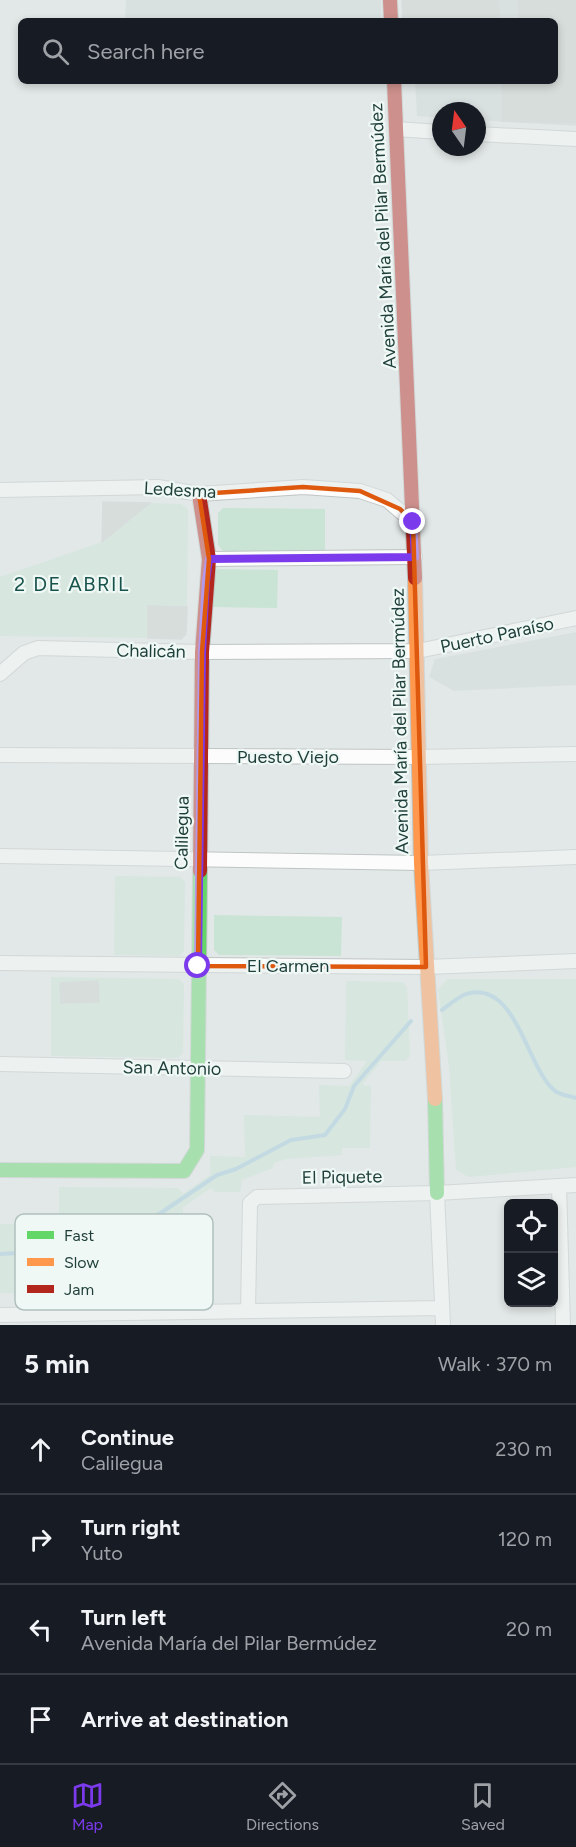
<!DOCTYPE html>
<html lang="en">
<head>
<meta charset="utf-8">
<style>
  body { margin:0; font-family:Figtree,sans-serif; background:#20242c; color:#f1f3f6 }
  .controls { position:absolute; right:18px; bottom:18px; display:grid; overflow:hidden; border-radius:9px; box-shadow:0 3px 9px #0003 }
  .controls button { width:54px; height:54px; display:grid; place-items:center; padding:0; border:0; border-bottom:2px solid #363941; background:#171b24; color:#f1f3f6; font:30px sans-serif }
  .compass { position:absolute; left:432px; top:102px; width:54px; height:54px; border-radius:50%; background:#171b24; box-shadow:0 3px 9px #0003; rotate:346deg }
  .stop { position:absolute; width:18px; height:18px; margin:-14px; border:4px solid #7c3aed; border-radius:50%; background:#fff }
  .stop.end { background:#7c3aed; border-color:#fff; box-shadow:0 2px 6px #0008 }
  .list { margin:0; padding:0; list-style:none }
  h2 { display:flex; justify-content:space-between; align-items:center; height:78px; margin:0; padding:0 24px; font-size:26px }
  h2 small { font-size:20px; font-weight:400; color:#9ea1a6 }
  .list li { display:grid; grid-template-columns:39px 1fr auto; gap:18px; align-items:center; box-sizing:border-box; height:90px; padding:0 24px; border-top:2px solid #363941 }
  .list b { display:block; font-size:22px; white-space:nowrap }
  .list p { margin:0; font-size:20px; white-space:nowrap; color:#9ea1a6 }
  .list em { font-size:20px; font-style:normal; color:#9ea1a6 }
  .icon { flex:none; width:33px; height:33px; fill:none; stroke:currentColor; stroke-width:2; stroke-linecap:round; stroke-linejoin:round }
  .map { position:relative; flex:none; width:576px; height:1325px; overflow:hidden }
  .search { position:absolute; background:#171b24; box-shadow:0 3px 9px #0003; left:18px; right:18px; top:18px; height:66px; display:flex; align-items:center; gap:15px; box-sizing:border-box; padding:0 21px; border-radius:9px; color:#9ea1a6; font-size:22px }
  .sheet { height:438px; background:#171b24 }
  nav { display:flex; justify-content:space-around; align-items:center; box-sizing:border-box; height:84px; border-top:2px solid #363941; background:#171b24; font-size:16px; color:#9ea1a6 }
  nav a { display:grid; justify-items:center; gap:3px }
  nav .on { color:#7c3aed }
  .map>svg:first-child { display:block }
  .built { fill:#cfdad7 }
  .green { fill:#c9e4d5 }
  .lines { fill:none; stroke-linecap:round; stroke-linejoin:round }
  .stream { stroke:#9dcbdc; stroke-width:4 }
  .building { fill:#c9d0cd; stroke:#cad1d0; stroke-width:1.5 }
  .street-casing { stroke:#bfc5c4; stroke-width:16 }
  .fast-casing { stroke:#bdc6c4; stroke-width:16 }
  .slow-casing { stroke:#bdc6c4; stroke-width:16 }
  .jam-casing { stroke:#bdc6c4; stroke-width:16 }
  .street { stroke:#fbfcfb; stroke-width:14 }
  .fast { stroke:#63d668; stroke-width:14 }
  .slow { stroke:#ff974d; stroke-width:14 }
  .jam { stroke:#b3261e; stroke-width:14 }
  .route { stroke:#7c3aed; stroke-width:8 }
  .marked { fill:none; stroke:#de580e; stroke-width:4.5; stroke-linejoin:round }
  .labels { text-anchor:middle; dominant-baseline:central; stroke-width:4.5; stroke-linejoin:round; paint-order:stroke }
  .street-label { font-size:18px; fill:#1e3e39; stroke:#eff8f5 }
  .neighbourhood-label { font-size:20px; letter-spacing:1.5px; fill:#17524b; stroke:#eff8f5 }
  .key { fill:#eff8f5; stroke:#b0c0bd; stroke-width:1.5 }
  .key-label { font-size:16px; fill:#1e3e39 }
</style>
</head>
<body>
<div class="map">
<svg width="576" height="1325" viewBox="0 0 576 1325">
  <rect width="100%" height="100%" fill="#e2e8e7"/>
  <path class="built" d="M 126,0 L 381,0 L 381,21 L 125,21 Z
    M 409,0 L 576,0 L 576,126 L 477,120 L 477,111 L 441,111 L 441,118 L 417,116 L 415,81 L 555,81 L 555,21 L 411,21 Z
    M 576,632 L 576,685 L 454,691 L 429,677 L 435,659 Z"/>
  <path class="green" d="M 150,503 L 181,504 L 188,509 L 187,607 L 149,607 L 148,638 L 0,636 L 0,577 L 102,542 Z
    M 223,508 L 325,509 L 325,552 L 223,551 L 218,545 L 218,513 Z
    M 218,569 L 278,570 L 277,608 L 212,607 L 212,574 Z
    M 115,876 L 180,877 L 185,882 L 184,951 L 179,956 L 114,955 Z
    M 214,915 L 342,917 L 341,956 L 219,955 L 214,950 Z
    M 51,977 L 179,979 L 184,984 L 183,1053 L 178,1058 L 51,1056 Z
    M 448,979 L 576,979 L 576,1167 L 469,1177 L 456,1170 L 449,1067 L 438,989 Z
    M 346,981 L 402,982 L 407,987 L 410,1056 L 405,1061 L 381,1061 L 362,1085 L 371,1086 L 370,1148 L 342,1148 L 342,1155 L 286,1159 L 274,1163 L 273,1168 L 242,1180 L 240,1192 L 215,1192 L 211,1188 L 183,1207 L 183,1291 L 177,1297 L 0,1293 L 0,1224 L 59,1225 L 59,1187 L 178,1188 L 183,1194 L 210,1175 L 210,1156 L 245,1157 L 244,1115 L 320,1117 L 319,1085 L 349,1086 L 367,1061 L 345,1060 Z"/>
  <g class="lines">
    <path class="stream" d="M 442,1010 C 449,1005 458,997 466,994 C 516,979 526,1066 554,1090 C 559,1095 570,1096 576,1098
      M 0,1254 L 17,1253 L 69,1269 L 84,1271 L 97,1268 L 112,1257 L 137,1229 L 217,1175 L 236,1169 L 291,1140 L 325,1135 L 345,1109 L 354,1086 L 411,1021"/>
  </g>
  <path class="building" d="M 402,0 L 498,0 L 500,21 L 403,21 Z
    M 518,0 L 576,0 L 576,123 L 502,121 L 502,81 L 555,81 L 555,21 L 519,21 Z
    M 103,502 L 150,503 L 102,542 Z
    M 148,606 L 187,607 L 186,634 L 181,639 L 148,638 Z
    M 98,981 L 99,1002 L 61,1003 L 60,983 Z"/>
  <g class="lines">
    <defs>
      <path id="street" d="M 396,129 L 441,132
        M 477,134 L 576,139
        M 0,490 L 158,487 L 199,494 L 303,487 L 360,491 L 387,500 L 413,522
        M 209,559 L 415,557
        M 0,674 L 24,653 L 38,648 L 202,652 L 418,651 L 576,618
        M 0,755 L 418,757 L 576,754
        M 0,856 L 421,863 L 576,857
        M 0,963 L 426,967 L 576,961
        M 0,1064 L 344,1071
        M 559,1186 L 563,1325
        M 437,1193 L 443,1325
        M 248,1311 L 250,1203 L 257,1197 L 437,1193 L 576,1185
        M 0,1315 L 442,1308"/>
      <path id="fast" d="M 435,1099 L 437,1193
        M 0,1170 L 184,1171 L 197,1150 L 200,871"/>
      <path id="slow" d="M 415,578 L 421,863 L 435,1099"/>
      <path id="jam" d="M 390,0 L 391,21
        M 394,81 L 415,578
        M 199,494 L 209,559 L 202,652 L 200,871"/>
    </defs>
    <use href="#street" class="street-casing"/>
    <use href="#fast" class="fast-casing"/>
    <use href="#slow" class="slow-casing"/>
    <use href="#jam" class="jam-casing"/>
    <use href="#street" class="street"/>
    <use href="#fast" class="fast"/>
    <use href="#slow" class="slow"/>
    <use href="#jam" class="jam"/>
  </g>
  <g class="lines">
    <path class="route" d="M 198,966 L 202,652 L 206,581 L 209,559 L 415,557 L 413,522"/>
  </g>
  <path d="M0 0H576V1325H0ZM 303,487 L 360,491 L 400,509 L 413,522 L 426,967 L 198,966 L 202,652 L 209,559 L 199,494 Z" fill="#e2e8e7" fill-opacity=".55" fill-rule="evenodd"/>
  <path class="marked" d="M 303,487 L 360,491 L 400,509 L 413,522 L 426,967 L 198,966 L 202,652 L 209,559 L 199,494 Z"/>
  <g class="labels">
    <g class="street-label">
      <text transform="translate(383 236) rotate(-93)">Avenida María del Pilar Bermúdez</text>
      <text transform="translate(180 490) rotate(3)">Ledesma</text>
      <text transform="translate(497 635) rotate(-12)">Puerto Paraíso</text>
      <text transform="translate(151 651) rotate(1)">Chalicán</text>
      <text transform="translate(400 721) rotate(-91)">Avenida María del Pilar Bermúdez</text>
      <text x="288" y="757">Puesto Viejo</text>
      <text transform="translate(182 833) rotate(-89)">Calilegua</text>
      <text x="288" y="966">El Carmen</text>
      <text transform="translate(172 1068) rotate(1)">San Antonio</text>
      <text transform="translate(342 1177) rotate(-1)">El Piquete</text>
    </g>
    <g class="neighbourhood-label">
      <text x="72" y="584">2 DE ABRIL</text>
    </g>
  </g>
  <rect x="15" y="1214" width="198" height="96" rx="9" class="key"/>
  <rect x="27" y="1231" width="27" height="8" fill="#63d668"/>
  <rect x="27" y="1258" width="27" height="8" fill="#ff974d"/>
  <rect x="27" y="1285" width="27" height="8" fill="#b3261e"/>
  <g class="key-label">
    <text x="64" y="1241">Fast</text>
    <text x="64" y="1268">Slow</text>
    <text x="64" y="1295">Jam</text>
  </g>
</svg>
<div class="controls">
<button><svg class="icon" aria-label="locate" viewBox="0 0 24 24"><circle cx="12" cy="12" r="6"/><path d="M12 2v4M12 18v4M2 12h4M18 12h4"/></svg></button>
<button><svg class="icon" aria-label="layers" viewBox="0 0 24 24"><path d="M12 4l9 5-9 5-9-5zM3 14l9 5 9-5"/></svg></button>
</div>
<svg class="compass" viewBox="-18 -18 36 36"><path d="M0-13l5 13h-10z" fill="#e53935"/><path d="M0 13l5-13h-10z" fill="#9ea1a6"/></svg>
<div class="stop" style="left:198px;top:966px"></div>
<div class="stop end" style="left:413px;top:522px"></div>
<div class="search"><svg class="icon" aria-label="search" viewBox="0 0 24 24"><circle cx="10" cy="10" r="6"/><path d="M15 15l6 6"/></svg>Search here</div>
</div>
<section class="sheet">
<h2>5 min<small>Walk · 370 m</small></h2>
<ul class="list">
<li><svg class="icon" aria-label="ahead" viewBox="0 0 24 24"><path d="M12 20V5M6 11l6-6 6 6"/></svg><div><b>Continue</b><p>Calilegua</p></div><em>230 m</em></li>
<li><svg class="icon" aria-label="right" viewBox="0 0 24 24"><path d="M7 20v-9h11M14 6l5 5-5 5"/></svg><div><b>Turn right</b><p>Yuto</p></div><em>120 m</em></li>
<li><svg class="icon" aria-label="left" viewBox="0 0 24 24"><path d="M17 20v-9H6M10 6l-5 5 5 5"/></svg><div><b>Turn left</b><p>Avenida María del Pilar Bermúdez</p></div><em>20 m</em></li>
<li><svg class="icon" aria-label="arrive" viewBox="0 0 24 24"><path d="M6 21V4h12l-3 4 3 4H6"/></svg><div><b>Arrive at destination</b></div></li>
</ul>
</section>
<nav>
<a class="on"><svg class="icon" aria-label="map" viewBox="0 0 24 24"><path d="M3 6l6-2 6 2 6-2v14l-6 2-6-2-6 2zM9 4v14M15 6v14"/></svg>Map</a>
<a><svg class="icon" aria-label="directions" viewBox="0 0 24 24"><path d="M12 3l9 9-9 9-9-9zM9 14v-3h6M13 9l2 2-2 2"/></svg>Directions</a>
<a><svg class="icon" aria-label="saved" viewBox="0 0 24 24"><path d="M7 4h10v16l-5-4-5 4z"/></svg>Saved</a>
</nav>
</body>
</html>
